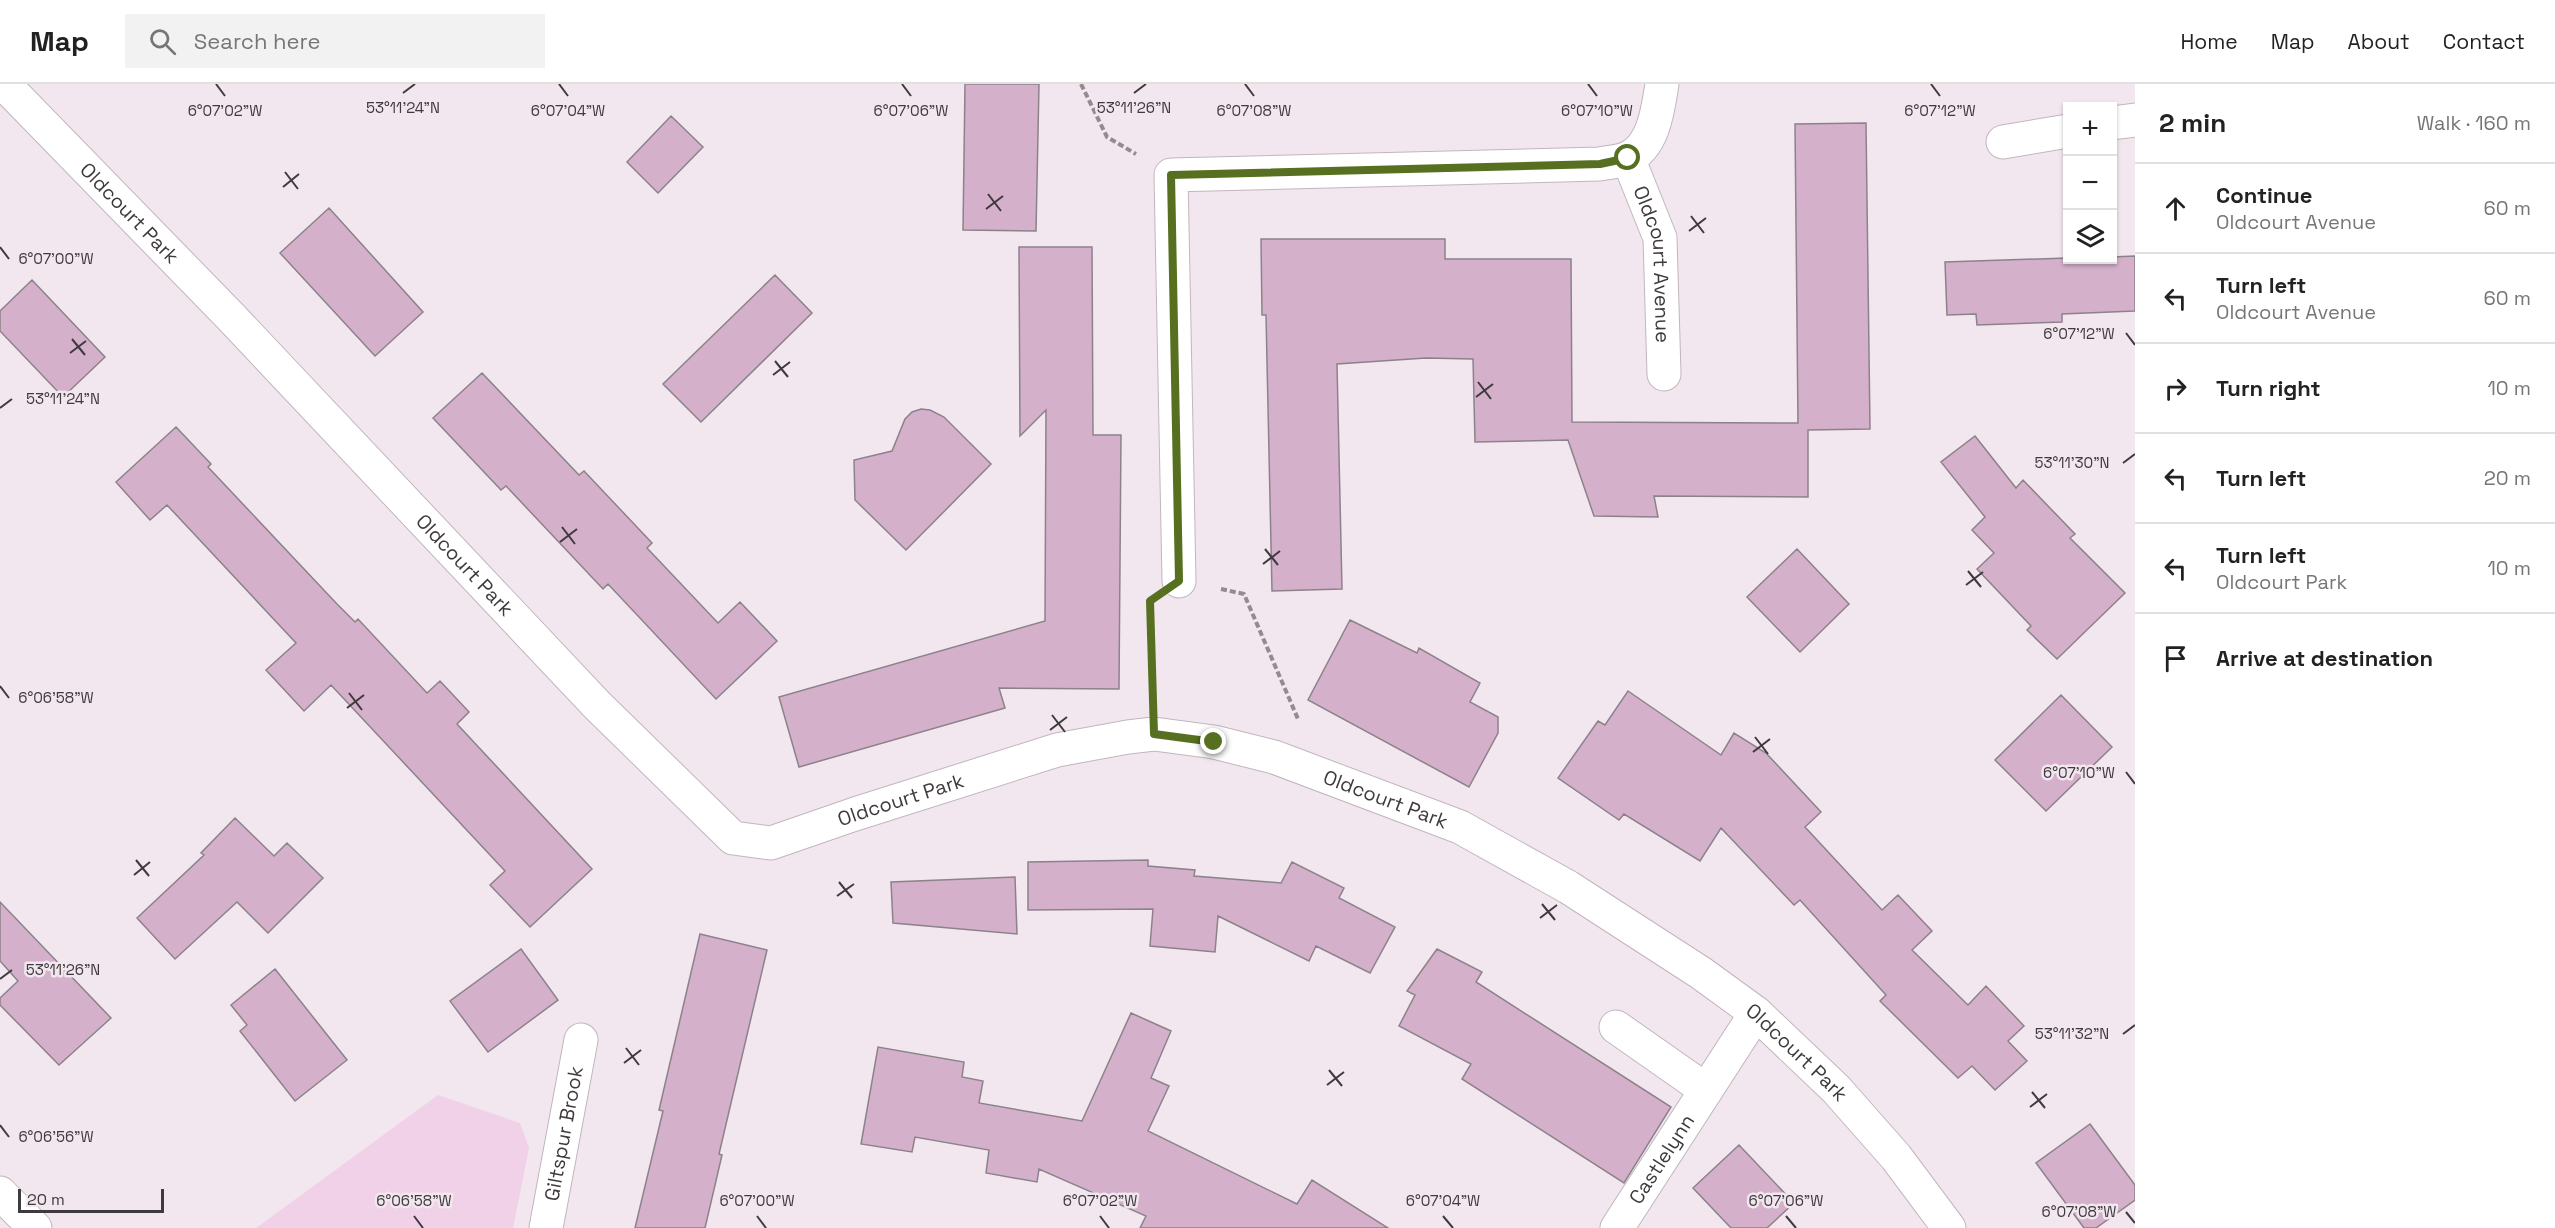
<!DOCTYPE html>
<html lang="en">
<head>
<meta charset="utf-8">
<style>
  body { margin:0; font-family:"Space Grotesk",sans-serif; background:#f2f2f2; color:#222 }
  .controls { position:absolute; right:18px; top:18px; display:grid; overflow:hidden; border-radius:0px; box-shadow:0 2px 4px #0004 }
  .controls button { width:54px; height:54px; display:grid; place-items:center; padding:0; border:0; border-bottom:2px solid #e0e0e0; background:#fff; color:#222; font:30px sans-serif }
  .scale { position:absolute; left:18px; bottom:15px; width:146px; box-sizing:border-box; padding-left:6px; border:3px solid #3f3a3e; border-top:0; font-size:16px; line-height:21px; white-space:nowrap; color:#3f3a3e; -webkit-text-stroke:4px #f2e7ef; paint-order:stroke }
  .stop { position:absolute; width:18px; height:18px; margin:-14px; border:4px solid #566f20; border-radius:50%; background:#fff }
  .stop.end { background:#566f20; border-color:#fff; box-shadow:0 2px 6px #0008 }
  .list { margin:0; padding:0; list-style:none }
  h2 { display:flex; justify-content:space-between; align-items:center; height:78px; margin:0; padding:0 24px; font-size:26px }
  h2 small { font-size:20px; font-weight:400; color:#767676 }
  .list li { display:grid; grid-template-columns:39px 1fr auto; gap:18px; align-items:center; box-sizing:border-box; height:90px; padding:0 24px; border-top:2px solid #e0e0e0 }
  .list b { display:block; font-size:22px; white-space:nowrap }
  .list p { margin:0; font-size:20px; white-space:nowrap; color:#767676 }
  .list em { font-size:20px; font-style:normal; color:#767676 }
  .icon { flex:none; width:33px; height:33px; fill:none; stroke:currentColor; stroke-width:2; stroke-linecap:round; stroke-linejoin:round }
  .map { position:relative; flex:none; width:2135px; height:1144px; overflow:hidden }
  header { display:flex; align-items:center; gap:36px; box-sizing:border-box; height:84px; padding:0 30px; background:#fff; border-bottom:2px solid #e0e0e0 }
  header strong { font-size:28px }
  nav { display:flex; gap:33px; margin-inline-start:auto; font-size:21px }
  .search { width:420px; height:54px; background:#f2f2f2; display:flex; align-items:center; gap:15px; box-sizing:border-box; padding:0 21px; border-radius:0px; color:#767676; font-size:22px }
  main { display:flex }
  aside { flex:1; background:#fff }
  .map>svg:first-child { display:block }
  .green { fill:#f1d1e8 }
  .building { fill:#d4b0cb; stroke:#8c828a; stroke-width:1.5 }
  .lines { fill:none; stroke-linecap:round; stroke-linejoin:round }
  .street-casing { stroke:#c1b6be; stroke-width:35 }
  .path { stroke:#938b91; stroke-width:4; stroke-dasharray:6 3; stroke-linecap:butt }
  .street { stroke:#fff; stroke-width:33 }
  .route { stroke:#566f20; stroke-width:8 }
  .ticks { fill:none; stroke:#3f3a3e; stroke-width:2 }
  .labels { text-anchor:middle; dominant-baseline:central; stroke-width:5; stroke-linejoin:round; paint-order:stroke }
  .street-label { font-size:20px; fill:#3f3a3e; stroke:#f2e7ef }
  .ticks-label { font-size:15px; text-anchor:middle; fill:#3f3a3e; stroke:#f2e7ef; stroke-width:5; stroke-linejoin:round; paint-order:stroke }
</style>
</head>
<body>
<header>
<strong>Map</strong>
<div class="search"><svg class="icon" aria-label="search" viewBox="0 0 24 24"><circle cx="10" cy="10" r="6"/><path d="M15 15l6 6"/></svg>Search here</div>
<nav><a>Home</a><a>Map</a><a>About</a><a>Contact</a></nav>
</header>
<main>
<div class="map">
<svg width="2135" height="1144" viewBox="0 0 2135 1144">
  <rect width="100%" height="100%" fill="#f2e7ef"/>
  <path class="green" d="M 438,1011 L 520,1039 L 529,1064 L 513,1144 L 256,1144 Z"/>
  <path class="building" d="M 965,0 L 1039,0 L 1036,147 L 963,146 Z
    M 671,32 L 703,63 L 658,109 L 627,78 Z
    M 1866,39 L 1870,345 L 1808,346 L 1808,413 L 1654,412 L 1658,433 L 1594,432 L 1568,356 L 1475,358 L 1473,275 L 1426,274 L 1337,280 L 1342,505 L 1272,507 L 1266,231 L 1262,231 L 1261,155 L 1445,155 L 1445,175 L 1571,175 L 1572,338 L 1798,339 L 1795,40 Z
    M 329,124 L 423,228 L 375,272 L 280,169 Z
    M 1019,163 L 1092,163 L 1093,351 L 1121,351 L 1119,605 L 999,604 L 1005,624 L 799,683 L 779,613 L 1045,537 L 1046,326 L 1020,352 Z
    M 2135,172 L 2135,227 L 2062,230 L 2062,238 L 1977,241 L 1976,230 L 1947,231 L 1945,178 L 2067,174 L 2112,176 L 2112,173 Z
    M 775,191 L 812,229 L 701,338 L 663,300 Z
    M 32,196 L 105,273 L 63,313 L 0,247 L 0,227 Z
    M 482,289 L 579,391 L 584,387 L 652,459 L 647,464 L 718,539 L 740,518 L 777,557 L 716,615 L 608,500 L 603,505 L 506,402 L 501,406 L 433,334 Z
    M 921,325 L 930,326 L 944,333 L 991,380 L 906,466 L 855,416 L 854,376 L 892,367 L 905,335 L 912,328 Z
    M 176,343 L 211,380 L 208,383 L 337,520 L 355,538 L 358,535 L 427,609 L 440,597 L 469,628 L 457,640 L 592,785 L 530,843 L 490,801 L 505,787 L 331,601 L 304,627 L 266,586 L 296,559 L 167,421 L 150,436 L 116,398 Z
    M 1975,352 L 2016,404 L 2023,396 L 2075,450 L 2070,454 L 2125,509 L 2057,575 L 2027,546 L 2031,542 L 1977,485 L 1994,469 L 1972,446 L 1985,433 L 1941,378 Z
    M 1797,465 L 1849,520 L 1800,568 L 1747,513 Z
    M 1350,536 L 1417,569 L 1419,564 L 1480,599 L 1470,618 L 1498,633 L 1498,649 L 1469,703 L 1308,616 Z
    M 1628,607 L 1721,671 L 1734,649 L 1766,669 L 1821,728 L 1805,743 L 1882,826 L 1898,811 L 1932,847 L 1912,866 L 1968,921 L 1986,902 L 2024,942 L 2008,957 L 2027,977 L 1995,1006 L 1972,982 L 1958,994 L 1880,917 L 1886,911 L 1800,816 L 1794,821 L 1721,744 L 1700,777 L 1624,730 L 1619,736 L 1558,694 L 1598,637 L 1605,641 Z
    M 2061,611 L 2112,663 L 2046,727 L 1995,676 Z
    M 235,734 L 274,772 L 287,759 L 323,794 L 268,849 L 237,818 L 175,875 L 137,834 L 204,771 L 201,769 Z
    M 1148,776 L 1148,782 L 1195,786 L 1194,792 L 1281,799 L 1292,778 L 1344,804 L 1339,814 L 1395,843 L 1370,889 L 1316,862 L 1309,877 L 1218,832 L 1215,868 L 1150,862 L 1153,825 L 1028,826 L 1028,778 Z
    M 1015,793 L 1017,850 L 893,839 L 891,798 Z
    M 0,818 L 111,934 L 59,981 L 0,921 L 0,914 L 18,897 L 0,877 Z
    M 700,850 L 767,866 L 719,1070 L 722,1071 L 705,1144 L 635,1144 L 663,1027 L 659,1026 Z
    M 521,865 L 558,916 L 488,968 L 450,917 Z
    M 1437,865 L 1482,888 L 1476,898 L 1671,1023 L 1624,1099 L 1462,995 L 1471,980 L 1399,942 L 1415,911 L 1407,907 Z
    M 275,885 L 347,976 L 295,1017 L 240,947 L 247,941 L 231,921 Z
    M 1131,929 L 1171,947 L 1151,994 L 1169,1002 L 1148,1047 L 1297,1120 L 1312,1096 L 1388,1144 L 1140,1144 L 1146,1132 L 1039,1085 L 1037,1098 L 986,1089 L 989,1066 L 915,1053 L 912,1068 L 861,1060 L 878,963 L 964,978 L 962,993 L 983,997 L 979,1019 L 1082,1037 Z
    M 2090,1040 L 2135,1101 L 2135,1116 L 2096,1144 L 2084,1144 L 2036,1079 Z
    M 1739,1061 L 1794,1119 L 1767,1144 L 1731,1144 L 1693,1104 Z"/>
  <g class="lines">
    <defs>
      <g id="street">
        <path id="s1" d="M 4,0 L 231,233 L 597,621 L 733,754 L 771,759 L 855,730 L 1057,666 L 1128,653 L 1154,650 L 1214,658 L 1274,673 L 1460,743 L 1568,803 L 1701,889 L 1756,929 L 1836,1005 L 1896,1073 L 1949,1144"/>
        <path d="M 2112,39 L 2135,36"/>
        <path d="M 2003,58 L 2068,47"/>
        <path id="s2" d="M 1628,74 L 1660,154 L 1664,290"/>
        <path d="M 1179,497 L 1171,91 L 1600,80 C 1608,78 1620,78 1628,74 C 1654,62 1658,25 1662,0"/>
        <path d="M 1616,943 L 1706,1006"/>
        <path d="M 0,1109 L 35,1144"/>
        <path id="s3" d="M 546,1144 L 581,956"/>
        <path id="s4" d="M 1617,1144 L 1756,929"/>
      </g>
    </defs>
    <use href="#street" class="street-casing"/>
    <path class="path" d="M 1081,0 L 1107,53 L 1136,70
      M 1221,505 L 1244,510 L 1298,635
      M 1151,528 L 1153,608"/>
    <use href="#street" class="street"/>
  </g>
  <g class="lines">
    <path class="route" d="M 1214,658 L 1154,650 L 1150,517 L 1179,497 L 1171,91 L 1600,80 L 1628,74"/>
  </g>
  <path class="ticks" d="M 216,0 L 225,12M 559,0 L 568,12M 902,0 L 911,12M 1245,0 L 1254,12M 1588,0 L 1597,12M 1931,0 L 1940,12M 403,9 L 415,0M 1134,9 L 1146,0M 285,88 L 298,105M 283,103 L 299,90M 988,110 L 1001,127M 986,125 L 1003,112M 1691,132 L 1704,149M 1689,147 L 1706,134M 0,163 L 9,175M 2126,249 L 2135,261M 72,255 L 85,271M 70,269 L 86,257M 775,277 L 788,293M 773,291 L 790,278M 1478,298 L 1491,315M 1476,313 L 1493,300M 0,324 L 12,315M 2123,379 L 2135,370M 562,443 L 575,460M 560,458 L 577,445M 1265,465 L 1278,481M 1263,480 L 1280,467M 1968,487 L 1981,503M 1966,501 L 1983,488M 0,602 L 9,614M 349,609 L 362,626M 347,624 L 364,611M 1052,631 L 1065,648M 1050,646 L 1067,633M 1755,653 L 1768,670M 1753,668 L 1770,655M 2126,688 L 2135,700M 136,776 L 149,792M 134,791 L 150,778M 839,798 L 852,814M 837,812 L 854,800M 1542,820 L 1555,836M 1540,834 L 1557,821M 0,895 L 12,886M 2123,950 L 2135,941M 626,964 L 639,981M 624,979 L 641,966M 1329,986 L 1342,1002M 1327,1001 L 1344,988M 2032,1008 L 2045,1024M 2030,1023 L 2047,1010M 0,1041 L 9,1053M 2126,1128 L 2135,1139M 414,1132 L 423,1144M 757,1132 L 766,1144M 1100,1132 L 1109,1144M 1443,1132 L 1453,1144M 1786,1132 L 1796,1144"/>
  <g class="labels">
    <g class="street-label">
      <text stroke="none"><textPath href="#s1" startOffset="180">Oldcourt Park</textPath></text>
      <text stroke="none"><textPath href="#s2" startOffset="111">Oldcourt Avenue</textPath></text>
      <text stroke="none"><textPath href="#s1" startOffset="666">Oldcourt Park</textPath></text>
      <text stroke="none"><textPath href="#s1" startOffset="1224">Oldcourt Park</textPath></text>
      <text stroke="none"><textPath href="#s1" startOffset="1728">Oldcourt Park</textPath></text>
      <text stroke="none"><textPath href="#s1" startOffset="2214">Oldcourt Park</textPath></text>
      <text stroke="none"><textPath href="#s3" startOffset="96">Giltspur Brook</textPath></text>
      <text stroke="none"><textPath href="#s4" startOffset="82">Castlelynn</textPath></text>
    </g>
  </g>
  <g class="ticks-label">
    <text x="403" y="29">53°11'24"N</text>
    <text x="1134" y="29">53°11'26"N</text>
    <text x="1940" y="32">6°07'12"W</text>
    <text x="225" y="32">6°07'02"W</text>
    <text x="1254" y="32">6°07'08"W</text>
    <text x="1597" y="32">6°07'10"W</text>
    <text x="568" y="32">6°07'04"W</text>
    <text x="911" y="32">6°07'06"W</text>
    <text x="56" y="180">6°07'00"W</text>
    <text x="2079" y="255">6°07'12"W</text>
    <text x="63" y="320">53°11'24"N</text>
    <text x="2072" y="384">53°11'30"N</text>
    <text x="56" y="619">6°06'58"W</text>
    <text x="2079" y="694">6°07'10"W</text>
    <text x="63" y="891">53°11'26"N</text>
    <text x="2072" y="955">53°11'32"N</text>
    <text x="56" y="1058">6°06'56"W</text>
    <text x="414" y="1122">6°06'58"W</text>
    <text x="757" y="1122">6°07'00"W</text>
    <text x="1100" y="1122">6°07'02"W</text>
    <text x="1443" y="1122">6°07'04"W</text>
    <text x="1786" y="1122">6°07'06"W</text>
    <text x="2079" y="1133">6°07'08"W</text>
  </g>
</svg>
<div class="controls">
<button>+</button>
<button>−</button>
<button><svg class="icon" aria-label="layers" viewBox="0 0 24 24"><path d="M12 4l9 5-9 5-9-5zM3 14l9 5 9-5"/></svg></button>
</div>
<div class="scale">20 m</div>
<div class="stop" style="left:1628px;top:74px"></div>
<div class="stop end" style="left:1214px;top:658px"></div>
</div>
<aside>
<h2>2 min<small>Walk · 160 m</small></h2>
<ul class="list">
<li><svg class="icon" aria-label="ahead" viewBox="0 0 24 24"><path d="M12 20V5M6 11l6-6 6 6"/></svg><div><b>Continue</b><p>Oldcourt Avenue</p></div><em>60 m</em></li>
<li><svg class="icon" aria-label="left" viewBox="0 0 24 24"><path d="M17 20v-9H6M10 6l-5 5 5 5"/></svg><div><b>Turn left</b><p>Oldcourt Avenue</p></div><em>60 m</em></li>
<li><svg class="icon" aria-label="right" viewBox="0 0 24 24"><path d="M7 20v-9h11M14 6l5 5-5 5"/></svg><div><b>Turn right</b></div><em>10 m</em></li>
<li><svg class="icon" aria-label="left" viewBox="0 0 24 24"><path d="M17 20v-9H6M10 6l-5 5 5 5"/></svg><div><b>Turn left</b></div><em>20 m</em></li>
<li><svg class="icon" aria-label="left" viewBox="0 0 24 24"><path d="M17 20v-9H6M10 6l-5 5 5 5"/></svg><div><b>Turn left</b><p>Oldcourt Park</p></div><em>10 m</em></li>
<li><svg class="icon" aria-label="arrive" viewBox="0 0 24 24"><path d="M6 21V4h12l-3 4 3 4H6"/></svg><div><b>Arrive at destination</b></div></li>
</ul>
</aside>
</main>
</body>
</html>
